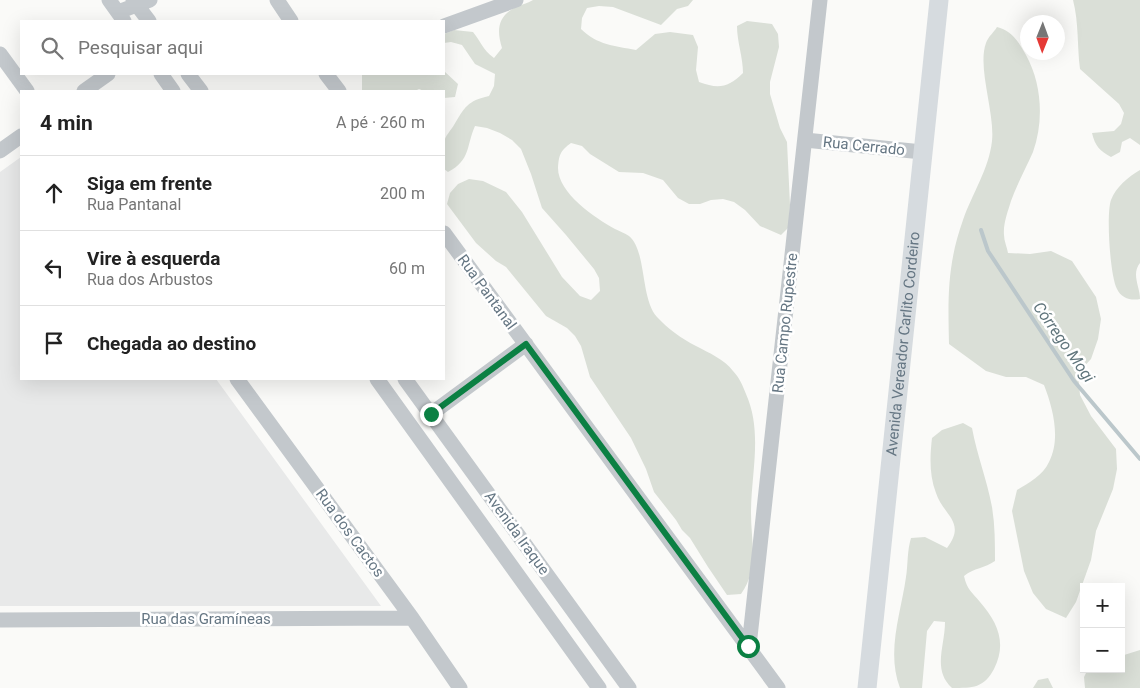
<!DOCTYPE html>
<html lang="pt">
<head>
<meta charset="utf-8">
<style>
  body { margin:0; font-family:Roboto,sans-serif; background:#f6f6f6; color:#222 }
  .controls { position:absolute; right:15px; bottom:15px; display:grid; overflow:hidden; border-radius:0px; box-shadow:0 5px 20px #0002 }
  .controls button { width:45px; height:45px; display:grid; place-items:center; padding:0; border:0; border-bottom:1px solid #e0e0e0; background:#fff; color:#222; font:25px sans-serif }
  .compass { position:absolute; left:1020px; top:15px; width:45px; height:45px; border-radius:50%; background:#fff; box-shadow:0 5px 20px #0002; rotate:181deg }
  .stop { position:absolute; width:15px; height:15px; margin:-11px; border:4px solid #0b8043; border-radius:50%; background:#fff }
  .stop.end { background:#0b8043; border-color:#fff; box-shadow:0 1px 5px #0008 }
  .list { margin:0; padding:0; list-style:none }
  h2 { display:flex; justify-content:space-between; align-items:center; height:65px; margin:0; padding:0 20px; font-size:21px }
  h2 small { font-size:16px; font-weight:400; color:#767676 }
  .list li { display:grid; grid-template-columns:32px 1fr auto; gap:15px; align-items:center; box-sizing:border-box; height:75px; padding:0 20px; border-top:1px solid #e0e0e0 }
  .list b { display:block; font-size:19px; white-space:nowrap }
  .list p { margin:0; font-size:16px; white-space:nowrap; color:#767676 }
  .list em { font-size:16px; font-style:normal; color:#767676 }
  .icon { flex:none; width:28px; height:28px; fill:none; stroke:currentColor; stroke-width:2; stroke-linecap:round; stroke-linejoin:round }
  .map { position:relative; flex:none; width:1140px; height:688px; overflow:hidden }
  .search { position:absolute; background:#fff; box-shadow:0 5px 20px #0002; left:20px; top:20px; width:425px; height:55px; display:flex; align-items:center; gap:12px; box-sizing:border-box; padding:0 18px; border-radius:0px; color:#767676; font-size:19px }
  .panel { position:absolute; background:#fff; box-shadow:0 5px 20px #0002; left:20px; top:90px; width:425px; height:290px; border-radius:0px }
  .map>svg:first-child { display:block }
  .built { fill:#e8e9e9 }
  .green { fill:#dadfd7 }
  .lines { fill:none; stroke-linecap:round; stroke-linejoin:round }
  .stream { stroke:#bbc7cb; stroke-width:4 }
  .minor { stroke:#c3c8cc; stroke-width:15 }
  .major { stroke:#d6dbdf; stroke-width:19 }
  .route { stroke:#0b8043; stroke-width:6 }
  .labels { text-anchor:middle; dominant-baseline:central; stroke-width:5; stroke-linejoin:round; paint-order:stroke }
  .street-label { font-size:15px; fill:#657683; stroke:#fff }
  .water-label { font-size:16px; font-style:italic; fill:#60757c; stroke:#fff }
</style>
</head>
<body>
<div class="map">
<svg width="1140" height="688" viewBox="0 0 1140 688">
  <rect width="100%" height="100%" fill="#fafaf8"/>
  <path class="built" d="M 21,157 L 21,379 L 216,379 L 381,606 L 0,606 L 0,172 Z"/>
  <path class="green" d="M 533,0 L 693,0 L 688,6 L 677,9 L 661,25 L 613,7 L 599,6 L 587,8 L 582,18 L 581,29 C 597,45 615,46 636,50 L 655,34 L 670,32 L 693,35 L 698,47 L 696,70 L 699,82 C 718,89 728,88 743,73 C 743,57 737,42 737,26 L 747,21 L 772,24 L 778,34 L 779,47 L 770,82 L 770,94 L 780,128 L 787,142 L 790,205 L 789,227 L 781,235 L 760,226 L 745,210 L 734,202 L 723,199 L 711,200 L 700,204 L 689,204 L 678,198 L 663,180 L 643,173 L 619,172 L 590,154 L 582,146 L 571,143 C 560,151 559,155 558,168 C 558,193 595,218 615,229 C 619,231 625,233 629,236 C 647,251 640,298 657,317 C 667,328 682,339 696,346 C 709,353 724,359 733,371 C 739,377 743,386 746,394 C 763,432 751,474 751,513 C 751,541 759,569 741,594 L 727,595 L 708,567 L 690,538 L 682,530 L 676,520 L 654,492 L 646,469 L 631,438 L 590,377 L 581,346 L 575,336 L 567,328 L 546,316 L 506,267 L 496,261 L 476,243 L 447,204 L 450,193 L 458,184 L 469,179 L 483,181 L 506,192 L 522,212 L 562,277 L 580,296 L 591,300 L 600,291 L 599,278 L 594,269 L 566,235 L 542,208 L 531,174 L 521,149 L 512,140 L 500,133 L 487,128 L 475,126 C 466,146 471,160 448,172 L 444,169 C 444,161 442,150 444,142 C 445,136 451,130 454,125 C 465,107 467,101 489,96 L 494,86 L 495,74 L 475,64 L 462,45 L 451,42 L 444,43 L 444,34 L 454,30 L 473,32 C 482,43 482,49 494,58 L 502,48 C 496,29 498,15 518,6 C 523,4 528,3 533,0 Z
    M 1073,0 L 1140,0 L 1140,145 L 1130,138 L 1122,142 L 1120,152 L 1111,157 C 1100,151 1095,146 1092,133 L 1114,131 L 1121,124 L 1124,113 L 1119,104 L 1080,69 C 1077,46 1079,23 1073,0 Z
    M 997,27 C 1011,30 1019,42 1026,55 C 1042,84 1044,121 1033,152 C 1026,168 1017,184 1011,201 C 1008,211 1003,224 1004,235 C 1004,241 1007,247 1008,253 L 1030,254 L 1051,251 L 1072,261 L 1096,297 L 1101,319 L 1098,339 L 1091,359 L 1078,373 L 1080,395 L 1091,416 L 1116,449 L 1117,469 L 1113,489 L 1096,531 L 1091,560 L 1076,602 L 1066,618 L 1046,609 L 1033,593 L 1024,571 L 1012,511 L 1017,490 C 1029,483 1043,475 1049,462 C 1061,439 1053,408 1044,385 L 1026,377 L 1006,377 L 986,371 L 949,344 C 948,298 947,265 963,220 C 972,194 989,169 992,141 C 995,113 977,67 986,43 C 988,37 994,32 997,27 Z
    M 444,71 L 458,84 L 455,97 L 444,98 L 444,91 L 424,91 L 419,89 L 415,91 L 362,91 L 362,74 L 444,74 Z
    M 1140,170 L 1140,263 C 1131,274 1140,287 1140,299 C 1131,301 1121,298 1117,289 C 1110,276 1106,214 1111,200 C 1116,187 1128,177 1140,170 Z
    M 963,423 L 972,428 C 977,455 987,480 992,507 C 995,525 995,543 995,561 C 985,568 974,568 964,576 C 967,590 972,592 980,602 C 998,623 1007,643 994,669 C 984,688 973,688 952,688 C 932,670 945,646 945,622 L 934,621 L 927,631 L 922,688 L 900,688 C 886,652 901,613 906,577 C 908,564 907,551 911,538 L 925,537 L 947,548 C 967,522 943,515 936,493 C 929,475 930,456 932,438 L 942,430 Z
    M 1140,650 L 1140,688 L 1085,688 L 1084,677 L 1088,669 L 1121,669 L 1121,656 Z
    M 1048,678 L 1053,688 L 1033,688 L 1038,680 Z"/>
  <g class="lines">
    <path class="stream" d="M 981,230 L 988,251 L 1074,381 L 1140,459"/>
    <path class="minor" d="M 109,0 L 124,21
      M 133,0 L 149,21
      M 277,0 L 291,21
      M 118,12 L 150,0
      M 444,26 L 516,0
      M 0,54 L 27,91
      M 161,74 L 173,91
      M 188,74 L 201,91
      M 326,74 L 339,91
      M 84,91 L 108,74
      M 805,140 L 922,152
      M 0,151 L 21,136
      M 444,233 L 778,688
      M 237,379 L 412,618 L 460,688
      M 377,379 L 599,688
      M 405,379 L 629,688
      M 431,414 L 526,344
      M 0,620 L 412,618
      M 749,646 L 820,0"/>
    <path class="major" id="s1" d="M 867,688 L 939,0"/>
  </g>
  <g class="lines">
    <path class="route" d="M 431,414 L 526,344 L 748,646"/>
  </g>
  <g class="labels">
    <g class="street-label">
      <text transform="translate(864 146) rotate(6)">Rua Cerrado</text>
      <text transform="translate(487 292) rotate(54)">Rua Pantanal</text>
      <text transform="translate(785 323) rotate(-84)">Rua Campo Rupestre</text>
      <text stroke="none"><textPath href="#s1" startOffset="346">Avenida Vereador Carlito Cordeiro</textPath></text>
      <text transform="translate(350 533) rotate(54)">Rua dos Cactos</text>
      <text transform="translate(517 533) rotate(54)">Avenida Iraque</text>
      <text x="206" y="619">Rua das Gramíneas</text>
    </g>
    <g class="water-label">
      <text transform="translate(1064 342) rotate(55)">Córrego Mogi</text>
    </g>
  </g>
</svg>
<div class="controls">
<button>+</button>
<button>−</button>
</div>
<svg class="compass" viewBox="-18 -18 36 36"><path d="M0-13l5 13h-10z" fill="#e53935"/><path d="M0 13l5-13h-10z" fill="#767676"/></svg>
<div class="stop" style="left:748px;top:646px"></div>
<div class="stop end" style="left:431px;top:414px"></div>
<div class="search"><svg class="icon" aria-label="search" viewBox="0 0 24 24"><circle cx="10" cy="10" r="6"/><path d="M15 15l6 6"/></svg>Pesquisar aqui</div>
<section class="panel">
<h2>4 min<small>A pé · 260 m</small></h2>
<ul class="list">
<li><svg class="icon" aria-label="ahead" viewBox="0 0 24 24"><path d="M12 20V5M6 11l6-6 6 6"/></svg><div><b>Siga em frente</b><p>Rua Pantanal</p></div><em>200 m</em></li>
<li><svg class="icon" aria-label="left" viewBox="0 0 24 24"><path d="M17 20v-9H6M10 6l-5 5 5 5"/></svg><div><b>Vire à esquerda</b><p>Rua dos Arbustos</p></div><em>60 m</em></li>
<li><svg class="icon" aria-label="arrive" viewBox="0 0 24 24"><path d="M6 21V4h12l-3 4 3 4H6"/></svg><div><b>Chegada ao destino</b></div></li>
</ul>
</section>
</div>
</body>
</html>
